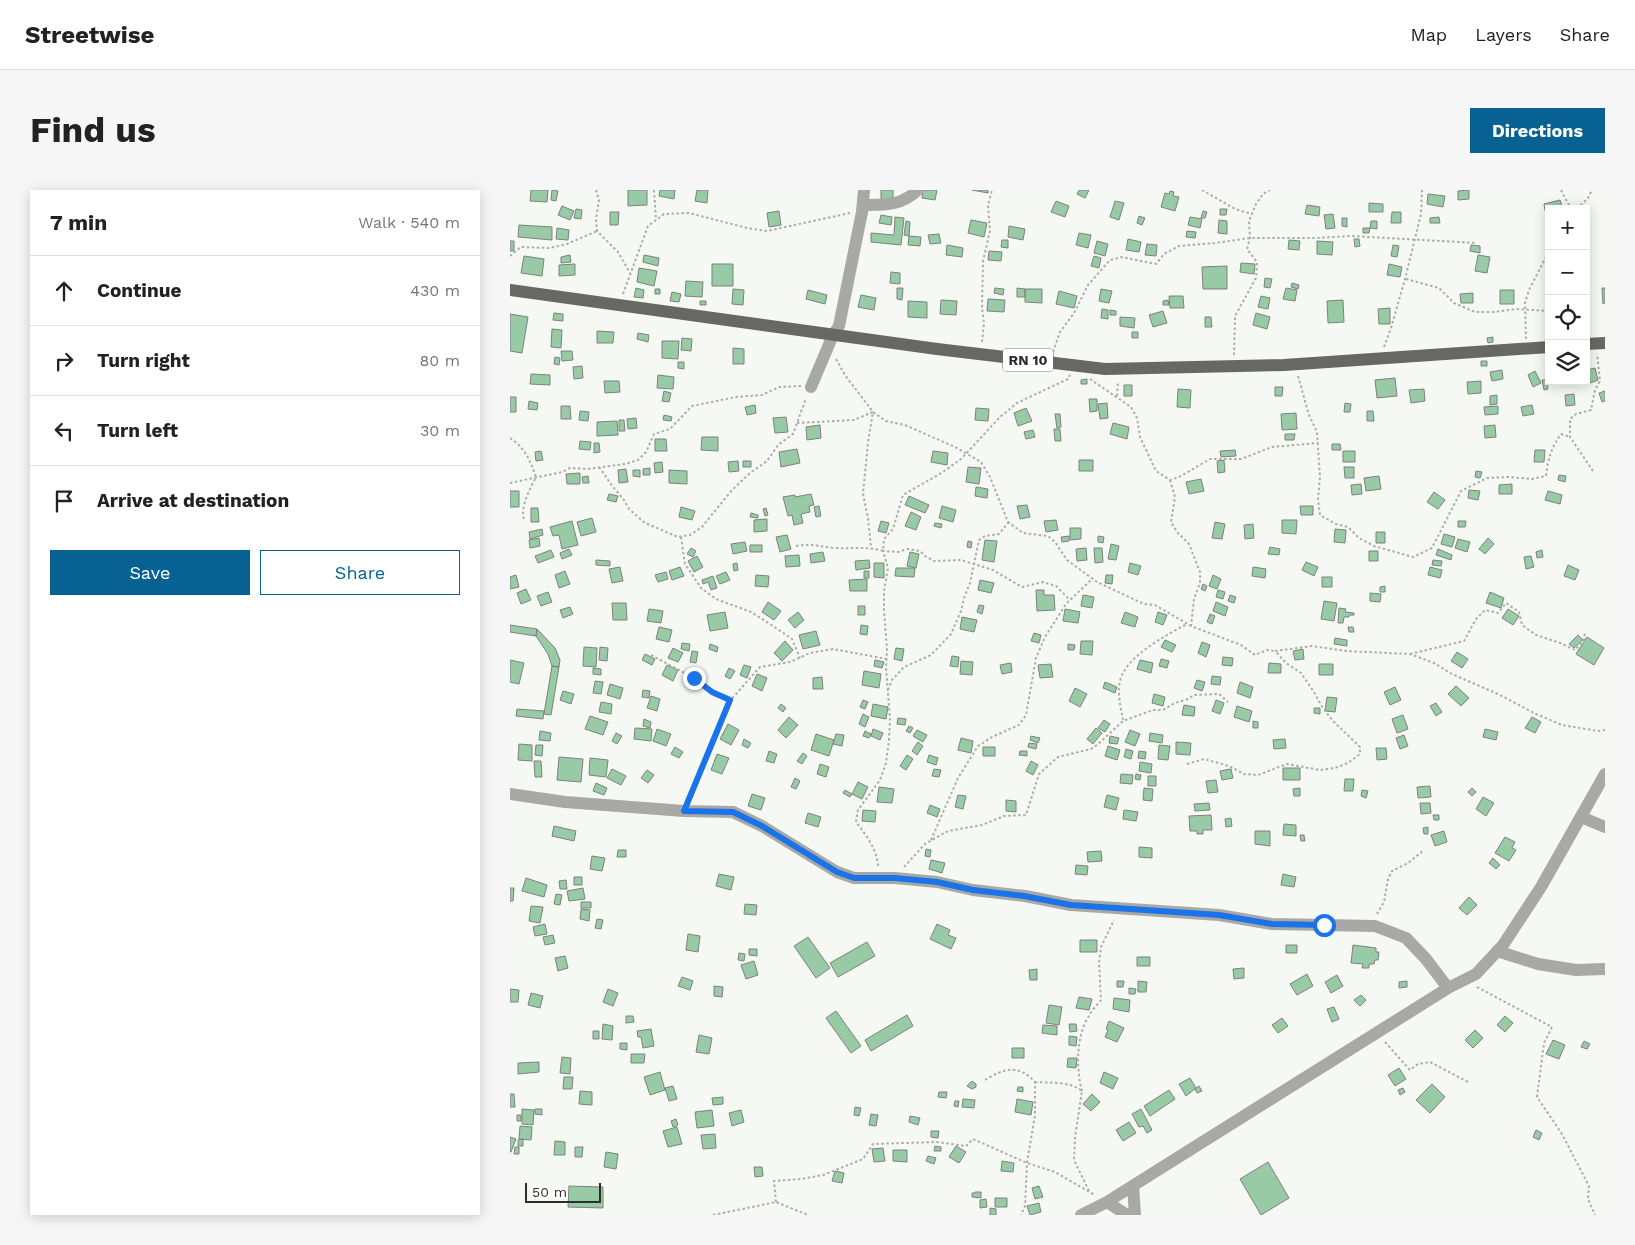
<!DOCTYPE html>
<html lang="en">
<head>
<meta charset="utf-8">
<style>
  body { margin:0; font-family:"Work Sans",sans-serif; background:#f6f6f6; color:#222 }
  .controls { position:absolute; right:15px; top:15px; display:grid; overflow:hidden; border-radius:0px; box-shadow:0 2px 12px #0003 }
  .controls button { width:45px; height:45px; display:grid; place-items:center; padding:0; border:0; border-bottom:1px solid #e0e0e0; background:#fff; color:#222; font:25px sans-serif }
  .scale { position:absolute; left:15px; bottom:12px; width:76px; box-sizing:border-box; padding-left:5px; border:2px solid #2d2e2c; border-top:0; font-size:14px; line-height:18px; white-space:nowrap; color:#2d2e2c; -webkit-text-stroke:4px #fff; paint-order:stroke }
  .stop { position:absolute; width:15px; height:15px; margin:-11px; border:4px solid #1a73e8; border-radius:50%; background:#fff }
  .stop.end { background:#1a73e8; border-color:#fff; box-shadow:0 1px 5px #0008 }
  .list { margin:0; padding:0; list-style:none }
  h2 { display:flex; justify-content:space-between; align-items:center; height:65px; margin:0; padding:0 20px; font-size:21px }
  h2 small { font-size:16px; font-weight:400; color:#767676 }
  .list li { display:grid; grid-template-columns:32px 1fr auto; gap:15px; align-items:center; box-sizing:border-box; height:70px; padding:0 20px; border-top:1px solid #e0e0e0 }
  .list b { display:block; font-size:19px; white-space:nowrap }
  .list em { font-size:16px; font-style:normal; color:#767676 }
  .actions { display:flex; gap:10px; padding:15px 20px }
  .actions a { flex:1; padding:11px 0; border:1px solid #076293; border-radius:0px; text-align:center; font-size:18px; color:#076293 }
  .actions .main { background:#076293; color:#fff }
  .icon { flex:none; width:28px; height:28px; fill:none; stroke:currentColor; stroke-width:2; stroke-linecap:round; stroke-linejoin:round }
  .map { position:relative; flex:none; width:1095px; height:1025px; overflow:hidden; border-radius:0px }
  header { display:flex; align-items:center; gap:30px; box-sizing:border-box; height:70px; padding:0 25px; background:#fff; border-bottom:1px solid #e0e0e0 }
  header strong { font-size:24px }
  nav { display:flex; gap:28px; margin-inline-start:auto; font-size:18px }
  .intro { display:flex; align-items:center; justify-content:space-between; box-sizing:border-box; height:120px; padding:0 30px }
  h1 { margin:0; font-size:35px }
  .button { padding:12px 22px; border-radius:0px; background:#076293; color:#fff; font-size:18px; font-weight:700 }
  main { display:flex; gap:30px; padding:0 30px }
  aside { flex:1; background:#fff; border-radius:0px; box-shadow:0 2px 12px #0003 }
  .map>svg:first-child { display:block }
  .building { fill:#98cba5; stroke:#7d817e }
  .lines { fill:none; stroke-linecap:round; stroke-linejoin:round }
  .path { stroke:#abada9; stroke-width:2; stroke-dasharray:2.5 2.5; stroke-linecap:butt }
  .street { stroke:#a8a8a5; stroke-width:12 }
  .primary { stroke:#676763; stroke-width:12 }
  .route { stroke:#1a73e8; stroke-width:6 }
  .labels { text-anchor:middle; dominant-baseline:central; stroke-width:4; stroke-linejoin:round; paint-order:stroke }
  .shield { fill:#fff; stroke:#6c6d6b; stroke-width:1 }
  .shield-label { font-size:14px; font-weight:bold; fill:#2d2e2c }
</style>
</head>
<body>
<header>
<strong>Streetwise</strong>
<nav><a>Map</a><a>Layers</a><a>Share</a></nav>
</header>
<div class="intro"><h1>Find us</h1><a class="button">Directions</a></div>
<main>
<aside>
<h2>7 min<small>Walk · 540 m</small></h2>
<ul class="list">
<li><svg class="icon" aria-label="ahead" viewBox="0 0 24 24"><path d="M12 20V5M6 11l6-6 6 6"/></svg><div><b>Continue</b></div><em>430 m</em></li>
<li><svg class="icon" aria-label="right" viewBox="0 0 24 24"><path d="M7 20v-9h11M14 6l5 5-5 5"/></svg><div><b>Turn right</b></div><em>80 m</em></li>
<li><svg class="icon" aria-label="left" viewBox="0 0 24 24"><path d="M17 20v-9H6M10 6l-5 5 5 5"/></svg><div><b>Turn left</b></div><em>30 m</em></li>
<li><svg class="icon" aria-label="arrive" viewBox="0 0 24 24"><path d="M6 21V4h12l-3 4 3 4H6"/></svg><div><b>Arrive at destination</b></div></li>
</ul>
<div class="actions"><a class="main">Save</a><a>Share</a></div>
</aside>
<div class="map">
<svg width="1095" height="1025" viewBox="0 0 1095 1025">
  <rect width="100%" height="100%" fill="#f5f8f3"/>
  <path class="building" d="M 21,0 L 38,0 L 37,12 L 20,11 Z
    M 42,0 L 48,1 L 46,11 L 41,10 Z
    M 118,0 L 137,0 L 137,15 L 118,16 Z
    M 150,0 L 165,0 L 164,9 L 149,6 Z
    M 187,0 L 198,0 L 197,13 L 185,11 Z
    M 371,0 L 383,0 L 383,12 L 371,11 Z
    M 413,0 L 427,0 L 425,10 L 412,8 Z
    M 462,0 L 478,0 L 478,3 Z
    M 569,0 L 579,0 L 575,8 L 567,4 Z
    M 959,0 L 959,9 L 948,10 L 948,1 Z
    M 660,1 L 664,2 L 663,6 L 669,7 L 665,21 L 651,17 L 655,3 L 659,4 Z
    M 918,4 L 935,6 L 933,17 L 917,14 Z
    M 1050,10 L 1052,16 L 1035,21 L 1034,14 Z
    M 546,11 L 559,16 L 555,27 L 541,22 Z
    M 605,11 L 614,13 L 609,30 L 600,27 Z
    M 859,13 L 873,14 L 873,22 L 859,22 Z
    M 797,15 L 810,17 L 809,26 L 795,24 Z
    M 52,16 L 64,21 L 60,30 L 48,25 Z
    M 66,19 L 72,20 L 71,29 L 64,28 Z
    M 710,19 L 717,19 L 716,25 L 710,25 Z
    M 269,21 L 271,35 L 259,37 L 257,23 Z
    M 693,21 L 697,22 L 695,28 L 691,28 Z
    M 100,22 L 109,22 L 108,35 L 100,35 Z
    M 882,22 L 891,22 L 891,33 L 881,33 Z
    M 823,24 L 825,38 L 816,39 L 814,25 Z
    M 371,25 L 382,27 L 381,35 L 369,33 Z
    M 629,26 L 635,28 L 632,35 L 627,33 Z
    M 385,27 L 394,28 L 391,55 L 361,52 L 361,43 L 384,45 Z
    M 680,27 L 692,29 L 690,38 L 678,35 Z
    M 929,27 L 930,33 L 920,33 L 920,28 Z
    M 832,28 L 837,28 L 837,37 L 832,36 Z
    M 461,30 L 477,33 L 474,47 L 458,43 Z
    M 709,30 L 717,31 L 717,44 L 708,43 Z
    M 396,31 L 400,32 L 399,46 L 394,45 Z
    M 861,31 L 867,31 L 867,39 L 860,38 Z
    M 9,35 L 42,37 L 42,50 L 8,47 Z
    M 499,36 L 515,39 L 513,50 L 498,47 Z
    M 47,38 L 59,40 L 58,50 L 46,49 Z
    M 853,38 L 860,38 L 859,43 L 853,43 Z
    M 677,41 L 686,42 L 685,48 L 676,47 Z
    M 569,43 L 581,45 L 578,58 L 566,55 Z
    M 429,44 L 431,53 L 420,54 L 418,45 Z
    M 399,46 L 411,47 L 410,56 L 398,55 Z
    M 618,49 L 631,52 L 629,62 L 616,60 Z
    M 844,49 L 849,49 L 850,56 L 845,57 Z
    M 492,50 L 498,50 L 498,58 L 491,57 Z
    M 779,50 L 790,51 L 789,60 L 778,59 Z
    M 0,51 L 4,51 L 4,61 L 0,61 Z
    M 587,51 L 598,54 L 595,66 L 584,63 Z
    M 807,51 L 823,52 L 822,65 L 807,64 Z
    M 637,54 L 647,55 L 646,66 L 635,65 Z
    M 437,55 L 453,58 L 452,67 L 436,65 Z
    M 883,55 L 889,56 L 887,67 L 881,66 Z
    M 961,55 L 970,56 L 970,63 L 960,61 Z
    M 479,61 L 492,62 L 491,71 L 478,70 Z
    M 60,65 L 61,72 L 51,73 L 51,67 Z
    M 134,65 L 149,68 L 148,76 L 133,72 Z
    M 968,65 L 980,67 L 977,83 L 965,81 Z
    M 14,66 L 34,69 L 32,86 L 11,83 Z
    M 584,66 L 591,68 L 589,78 L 581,76 Z
    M 731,73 L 745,74 L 744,84 L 730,82 Z
    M 65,74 L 65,85 L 49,86 L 49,75 Z
    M 202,74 L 223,74 L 223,96 L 202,96 Z
    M 879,74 L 892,77 L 890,87 L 877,85 Z
    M 717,76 L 717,99 L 693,99 L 692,77 Z
    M 129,78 L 147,81 L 144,96 L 127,92 Z
    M 381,82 L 390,83 L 390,94 L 380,93 Z
    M 755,88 L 762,89 L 760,98 L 754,97 Z
    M 176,91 L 193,92 L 192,107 L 175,106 Z
    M 782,93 L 789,95 L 788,99 L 781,97 Z
    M 126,98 L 134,100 L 133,108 L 124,107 Z
    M 387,98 L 393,98 L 392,110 L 387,109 Z
    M 485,98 L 494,99 L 493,105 L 484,103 Z
    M 507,98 L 515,99 L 515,107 L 507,107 Z
    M 776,98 L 787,100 L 785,111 L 773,109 Z
    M 1092,98 L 1095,98 L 1095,113 L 1093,114 Z
    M 145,99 L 150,99 L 150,104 L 145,104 Z
    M 223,99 L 234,100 L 233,115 L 222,114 Z
    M 515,99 L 532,99 L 532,113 L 515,112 Z
    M 591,99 L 602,101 L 599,113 L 589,111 Z
    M 298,100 L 317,105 L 315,114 L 296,109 Z
    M 990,100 L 1004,100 L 1004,114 L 990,114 Z
    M 549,101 L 567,106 L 564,118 L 546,114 Z
    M 162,102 L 171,104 L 169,112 L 160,111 Z
    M 963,103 L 963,113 L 951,113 L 950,104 Z
    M 351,105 L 366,108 L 364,120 L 348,117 Z
    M 659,106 L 673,106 L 674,118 L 660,118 Z
    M 751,106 L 760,108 L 758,119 L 748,117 Z
    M 478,109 L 495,110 L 494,122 L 477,121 Z
    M 431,110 L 447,111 L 446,125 L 430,124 Z
    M 658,110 L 659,115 L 653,115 L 653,111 Z
    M 833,110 L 834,132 L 818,133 L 817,111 Z
    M 190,111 L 196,111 L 196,115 L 190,115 Z
    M 398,111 L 417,112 L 417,128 L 398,127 Z
    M 880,118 L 880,134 L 869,134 L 868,119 Z
    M 592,119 L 598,120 L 598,129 L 591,128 Z
    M 600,120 L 606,121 L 606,125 L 600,125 Z
    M 653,121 L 657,133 L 643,137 L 639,125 Z
    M 44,123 L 53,124 L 53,131 L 43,130 Z
    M 746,123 L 760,127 L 757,139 L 743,135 Z
    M 0,124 L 18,127 L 12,163 L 0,161 Z
    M 610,127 L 625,128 L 624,138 L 610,136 Z
    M 695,127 L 701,127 L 702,137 L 695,137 Z
    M 42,139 L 52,140 L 51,158 L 41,157 Z
    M 87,141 L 104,142 L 103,153 L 87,153 Z
    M 622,142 L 628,142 L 628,148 L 622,148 Z
    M 128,143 L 139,145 L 138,152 L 127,149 Z
    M 983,147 L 983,152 L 978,153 L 977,148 Z
    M 172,148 L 182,149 L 181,161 L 171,160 Z
    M 152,151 L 169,151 L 168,169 L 152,168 Z
    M 223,158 L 234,159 L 234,174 L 223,174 Z
    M 51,161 L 62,161 L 63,170 L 52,171 Z
    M 45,167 L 50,168 L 49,175 L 44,174 Z
    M 971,171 L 977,171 L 977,176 L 971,176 Z
    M 168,172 L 174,172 L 174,179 L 168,178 Z
    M 72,176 L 73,188 L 64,189 L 63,177 Z
    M 1085,178 L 1088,190 L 1080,193 L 1077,180 Z
    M 992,180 L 993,189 L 982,191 L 980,182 Z
    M 1025,181 L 1031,193 L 1023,197 L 1018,185 Z
    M 21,184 L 40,185 L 40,195 L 20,194 Z
    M 148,185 L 164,187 L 163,199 L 147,198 Z
    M 885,188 L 887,206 L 867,208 L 865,190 Z
    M 577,189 L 577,194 L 571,194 L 571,190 Z
    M 1032,190 L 1037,190 L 1038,199 L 1034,200 Z
    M 94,191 L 109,191 L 110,202 L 95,203 Z
    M 971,191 L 971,203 L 958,204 L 957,192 Z
    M 614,195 L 622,195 L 622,206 L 614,206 Z
    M 765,197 L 773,197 L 772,206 L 765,206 Z
    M 668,199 L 681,200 L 680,218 L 667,217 Z
    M 914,199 L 915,211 L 901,213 L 899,200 Z
    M 154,201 L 161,203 L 159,212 L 152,211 Z
    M 1095,201 L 1095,211 L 1092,212 L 1089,203 Z
    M 1064,204 L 1065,215 L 1056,216 L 1055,205 Z
    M 987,205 L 987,214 L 980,215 L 980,206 Z
    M 0,207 L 6,207 L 6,222 L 0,222 Z
    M 579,209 L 587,209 L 587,221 L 580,222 Z
    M 19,211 L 28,213 L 27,220 L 18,219 Z
    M 597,213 L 598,228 L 590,229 L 588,214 Z
    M 835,213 L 841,214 L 840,222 L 834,222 Z
    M 245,215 L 246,223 L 237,225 L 235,217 Z
    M 1022,215 L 1024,224 L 1013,226 L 1011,217 Z
    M 51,216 L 60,216 L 61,229 L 51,229 Z
    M 988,216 L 988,224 L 975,225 L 974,217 Z
    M 466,218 L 479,219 L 478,231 L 465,230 Z
    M 516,218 L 522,231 L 508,236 L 504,223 Z
    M 70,221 L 79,222 L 78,231 L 69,230 Z
    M 857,221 L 863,221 L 864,231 L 857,231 Z
    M 786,223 L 787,239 L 772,240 L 771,224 Z
    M 545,224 L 550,224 L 551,237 L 547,238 Z
    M 154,225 L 162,227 L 161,231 L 153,230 Z
    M 276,227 L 278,242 L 265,243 L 263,228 Z
    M 126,228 L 127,238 L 118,239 L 117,229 Z
    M 109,230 L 114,230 L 115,241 L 109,241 Z
    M 107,231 L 108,245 L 87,246 L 87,232 Z
    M 603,233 L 619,237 L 617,249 L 600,244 Z
    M 310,235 L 311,248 L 297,250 L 296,237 Z
    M 985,235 L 986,247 L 975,248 L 974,236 Z
    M 544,239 L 550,239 L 551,251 L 545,251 Z
    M 523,240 L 525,247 L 516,249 L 514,242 Z
    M 775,244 L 785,244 L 784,250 L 775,250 Z
    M 192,247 L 208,247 L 208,261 L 191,260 Z
    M 145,249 L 156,249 L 157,261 L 145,261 Z
    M 70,251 L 81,252 L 80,260 L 69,259 Z
    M 84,253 L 89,253 L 90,262 L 84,263 Z
    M 822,254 L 830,254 L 831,260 L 822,260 Z
    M 287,259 L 290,273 L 271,277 L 269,262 Z
    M 725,260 L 726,266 L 711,267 L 710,261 Z
    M 1025,260 L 1035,260 L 1034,272 L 1024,272 Z
    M 31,261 L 33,270 L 26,271 L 25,262 Z
    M 423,261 L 438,263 L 437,275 L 421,272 Z
    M 833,261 L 845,261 L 845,272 L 833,272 Z
    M 569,270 L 583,270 L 583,281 L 569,281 Z
    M 714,270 L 715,282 L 708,283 L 707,271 Z
    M 228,271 L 229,281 L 219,282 L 218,272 Z
    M 233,271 L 241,271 L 241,277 L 233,277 Z
    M 152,272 L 153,282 L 145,283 L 144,273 Z
    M 458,277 L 471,278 L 469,294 L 456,292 Z
    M 834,277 L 844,277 L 844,288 L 835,288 Z
    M 140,278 L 140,285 L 133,285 L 133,279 Z
    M 116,279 L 118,292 L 109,293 L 108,280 Z
    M 123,280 L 130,280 L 130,287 L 123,286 Z
    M 159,280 L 177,281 L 177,294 L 159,293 Z
    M 966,281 L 972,282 L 970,288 L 965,287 Z
    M 70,283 L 70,294 L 57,294 L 56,284 Z
    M 1049,285 L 1056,286 L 1055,292 L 1048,290 Z
    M 78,286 L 79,293 L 73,293 L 72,287 Z
    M 869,286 L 871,299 L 856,301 L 854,288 Z
    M 691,289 L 694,301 L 679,304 L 676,292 Z
    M 851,294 L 852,304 L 842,305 L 841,295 Z
    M 1002,294 L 1002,304 L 989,304 L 989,295 Z
    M 466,297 L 478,299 L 477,308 L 465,306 Z
    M 959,300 L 970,301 L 968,310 L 958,308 Z
    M 0,301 L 9,301 L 9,317 L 0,317 Z
    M 1038,301 L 1052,305 L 1050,314 L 1035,310 Z
    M 924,302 L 935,310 L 928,319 L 917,312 Z
    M 99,304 L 108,306 L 106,312 L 97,310 Z
    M 301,304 L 304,315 L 299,316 L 300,322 L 291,324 L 293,333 L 284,335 L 282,325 L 278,326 L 273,307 L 285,305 L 285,307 Z
    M 399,306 L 419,315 L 415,323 L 395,315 Z
    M 517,315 L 520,327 L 510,329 L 507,316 Z
    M 309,316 L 311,326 L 306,327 L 304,317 Z
    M 432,316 L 446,320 L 443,332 L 429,328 Z
    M 790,316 L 803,316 L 803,325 L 791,325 Z
    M 171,317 L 185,321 L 182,330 L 169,327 Z
    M 21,318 L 28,318 L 29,332 L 21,332 Z
    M 256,318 L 258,325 L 255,326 L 253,319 Z
    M 401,322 L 411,327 L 406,340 L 395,336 Z
    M 241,323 L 248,325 L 248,328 L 240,327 Z
    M 82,328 L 86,342 L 71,346 L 67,332 Z
    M 257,329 L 257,341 L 244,342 L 244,330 Z
    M 546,330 L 548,340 L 536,342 L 534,331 Z
    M 772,330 L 787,330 L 786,344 L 772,343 Z
    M 62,331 L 68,355 L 52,359 L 49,345 L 43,346 L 40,337 Z
    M 371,331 L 379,333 L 376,343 L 368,341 Z
    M 948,331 L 956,331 L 955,337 L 948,337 Z
    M 705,332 L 715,334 L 712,349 L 702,348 Z
    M 425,333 L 432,334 L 431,338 L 424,336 Z
    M 743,334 L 744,348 L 735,349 L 734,335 Z
    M 560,338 L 571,338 L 571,349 L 560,350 Z
    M 32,339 L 33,345 L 20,349 L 19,342 Z
    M 825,339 L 836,340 L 835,353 L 824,352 Z
    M 866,342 L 875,342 L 875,353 L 866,353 Z
    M 934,344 L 945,347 L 942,357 L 931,354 Z
    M 277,345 L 281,359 L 270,362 L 266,347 Z
    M 559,346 L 559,351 L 552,352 L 551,347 Z
    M 588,346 L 594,347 L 593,353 L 588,352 Z
    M 29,348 L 30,356 L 20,358 L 19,350 Z
    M 978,348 L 984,354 L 975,364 L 969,359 Z
    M 948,349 L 960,352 L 957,362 L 945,358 Z
    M 475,350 L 487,351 L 484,372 L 472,370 Z
    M 458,351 L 462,352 L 461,358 L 457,357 Z
    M 235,352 L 237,361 L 223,364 L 221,354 Z
    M 601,354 L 609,356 L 606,370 L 598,369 Z
    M 240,355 L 252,355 L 252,362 L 240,362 Z
    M 760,357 L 770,359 L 769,365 L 758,364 Z
    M 181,358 L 186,361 L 183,367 L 177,364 Z
    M 576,358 L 577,370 L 567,371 L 566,359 Z
    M 584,358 L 592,358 L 593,372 L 585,373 Z
    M 59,359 L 62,365 L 52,369 L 50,363 Z
    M 928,359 L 942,365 L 941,370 L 926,365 Z
    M 41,360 L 44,367 L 28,373 L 25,366 Z
    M 1032,360 L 1033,367 L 1027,368 L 1026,362 Z
    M 859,361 L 868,361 L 868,371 L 859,371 Z
    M 313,362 L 315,371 L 301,373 L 300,364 Z
    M 400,362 L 409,364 L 406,378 L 397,376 Z
    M 289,365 L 290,376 L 276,377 L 275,366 Z
    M 187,366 L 193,377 L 184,382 L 178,371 Z
    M 1021,366 L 1024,377 L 1016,379 L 1014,367 Z
    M 86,370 L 100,371 L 100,376 L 86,375 Z
    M 359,370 L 360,378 L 346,380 L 345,371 Z
    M 923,370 L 932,371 L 931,376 L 922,375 Z
    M 796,372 L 808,377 L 804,386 L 792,380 Z
    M 227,373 L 228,380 L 224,381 L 223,374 Z
    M 364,373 L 374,373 L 374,388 L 364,387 Z
    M 620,373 L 631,376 L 628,385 L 618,382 Z
    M 1058,375 L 1069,380 L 1065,390 L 1054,386 Z
    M 110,377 L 113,391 L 102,393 L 99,379 Z
    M 170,377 L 174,386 L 162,390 L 159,381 Z
    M 743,377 L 756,379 L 755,388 L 742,386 Z
    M 920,377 L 932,380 L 930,388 L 918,385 Z
    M 386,378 L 405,378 L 404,387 L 385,386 Z
    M 55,381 L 60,394 L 49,398 L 45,385 Z
    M 354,381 L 359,381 L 359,388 L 354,388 Z
    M 156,382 L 158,389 L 148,392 L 145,385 Z
    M 216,382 L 220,390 L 210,394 L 206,386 Z
    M 6,385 L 9,397 L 0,399 L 0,387 Z
    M 246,385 L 259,386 L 258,397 L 245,396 Z
    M 596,385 L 603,385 L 602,394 L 595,393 Z
    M 703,385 L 711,389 L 707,399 L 699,396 Z
    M 203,386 L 207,398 L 201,400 L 198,392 L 193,394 L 192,390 Z
    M 812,387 L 822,387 L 822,397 L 812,397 Z
    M 357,389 L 357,401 L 340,401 L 339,390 Z
    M 470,390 L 484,393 L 481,403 L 468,400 Z
    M 693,394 L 697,396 L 695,401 L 691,399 Z
    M 875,396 L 875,402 L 870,402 L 870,397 Z
    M 16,399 L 21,410 L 11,414 L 7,403 Z
    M 526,400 L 534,400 L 534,405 L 544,405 L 545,420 L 527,421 Z
    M 708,400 L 715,402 L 713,409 L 706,407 Z
    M 38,402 L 42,412 L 31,416 L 27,406 Z
    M 980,402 L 994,408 L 991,418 L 976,413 Z
    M 860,403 L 871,404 L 870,412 L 860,411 Z
    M 573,405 L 584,407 L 582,418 L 571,416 Z
    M 720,405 L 726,407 L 724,413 L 718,411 Z
    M 814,411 L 827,413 L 824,431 L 811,429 Z
    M 258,412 L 271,421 L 264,430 L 252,422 Z
    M 706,412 L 718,417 L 715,426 L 703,421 Z
    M 102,413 L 116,413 L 117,430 L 103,430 Z
    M 469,415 L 474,416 L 472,424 L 467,422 Z
    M 348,416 L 355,416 L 355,425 L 348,425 Z
    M 60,417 L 63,424 L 53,428 L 50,420 Z
    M 829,418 L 836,419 L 835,422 L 844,423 L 844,425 L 840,425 L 839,427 L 834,427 L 833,433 L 828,433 Z
    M 139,419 L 153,421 L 151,433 L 137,431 Z
    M 555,419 L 570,422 L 568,433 L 553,431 Z
    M 998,419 L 1009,426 L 1003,435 L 992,428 Z
    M 215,422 L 218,438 L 200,441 L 197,425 Z
    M 288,422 L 294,430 L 285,438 L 278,430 Z
    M 615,422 L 628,427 L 625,437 L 611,433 Z
    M 648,422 L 657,425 L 653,435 L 645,432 Z
    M 700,424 L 705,426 L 702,434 L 697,432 Z
    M 452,427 L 467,430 L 464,442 L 450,439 Z
    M 0,435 L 27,439 L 26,446 L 0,442 Z
    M 351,435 L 358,436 L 357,445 L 350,444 Z
    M 149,437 L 162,440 L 159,452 L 146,449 Z
    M 838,437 L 843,437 L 844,442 L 839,442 Z
    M 27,439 L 45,458 L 50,470 L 49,477 L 42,476 L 38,464 L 26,446 Z
    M 306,441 L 310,455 L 293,459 L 289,445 Z
    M 524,443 L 531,445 L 529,453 L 521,451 Z
    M 1068,445 L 1073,450 L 1064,458 L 1059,454 Z
    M 1077,447 L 1094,458 L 1084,475 L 1066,464 Z
    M 825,448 L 837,450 L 837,456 L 824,454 Z
    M 655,450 L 666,455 L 662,462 L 651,457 Z
    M 275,451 L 283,460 L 272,471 L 264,463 Z
    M 571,451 L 583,451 L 582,465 L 570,464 Z
    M 692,452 L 700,455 L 696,467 L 688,463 Z
    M 172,453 L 180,454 L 179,461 L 171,459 Z
    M 200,454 L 208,457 L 207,462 L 199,459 Z
    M 558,454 L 565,455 L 564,460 L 558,460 Z
    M 74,457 L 87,458 L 86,477 L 73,476 Z
    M 90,457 L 98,458 L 97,471 L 89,470 Z
    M 163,458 L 173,463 L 168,472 L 158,468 Z
    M 386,458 L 394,459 L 392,471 L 384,469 Z
    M 793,459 L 794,469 L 785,470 L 783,461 Z
    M 182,461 L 188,462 L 186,473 L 180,472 Z
    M 947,462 L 958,469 L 952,478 L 941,471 Z
    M 135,464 L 145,469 L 142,475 L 132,470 Z
    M 442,466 L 449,467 L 448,477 L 440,476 Z
    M 713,467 L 723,468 L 722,476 L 712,475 Z
    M 651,469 L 659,471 L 657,478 L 649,476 Z
    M 0,470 L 14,473 L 9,494 L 0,492 Z
    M 365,470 L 374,472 L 372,478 L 364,476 Z
    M 630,470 L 643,473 L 641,483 L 627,479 Z
    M 451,471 L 463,472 L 462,485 L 450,484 Z
    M 501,473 L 502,482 L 492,484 L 490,475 Z
    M 759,473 L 771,474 L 771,483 L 758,483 Z
    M 541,474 L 543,487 L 530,488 L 528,475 Z
    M 809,474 L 823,474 L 823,485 L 809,485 Z
    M 157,475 L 168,480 L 163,491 L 152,485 Z
    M 234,475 L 241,477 L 237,488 L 230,485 Z
    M 42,476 L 49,477 L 41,525 L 34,524 Z
    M 83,478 L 91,479 L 91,485 L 83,484 Z
    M 219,478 L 225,481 L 220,489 L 215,486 Z
    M 354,481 L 371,484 L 369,498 L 352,495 Z
    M 247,484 L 257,488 L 252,501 L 242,496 Z
    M 702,486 L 711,487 L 710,495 L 701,494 Z
    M 312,487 L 313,499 L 303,499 L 303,488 Z
    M 687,490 L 695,492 L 692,501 L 684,498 Z
    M 85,491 L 93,492 L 91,504 L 83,503 Z
    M 595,492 L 607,497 L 605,503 L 593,498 Z
    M 730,492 L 743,497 L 740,508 L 727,503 Z
    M 100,494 L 113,498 L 110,509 L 97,505 Z
    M 946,496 L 959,508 L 951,516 L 938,504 Z
    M 885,497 L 891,510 L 880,515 L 874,502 Z
    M 565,498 L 577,504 L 570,517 L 559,511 Z
    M 133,500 L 140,501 L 139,508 L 132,507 Z
    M 53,501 L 64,504 L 61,514 L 50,510 Z
    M 644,504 L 655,507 L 653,516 L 642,513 Z
    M 141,506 L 150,509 L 147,521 L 137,518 Z
    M 817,507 L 827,508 L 825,522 L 815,521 Z
    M 353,510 L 358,512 L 355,519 L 350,517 Z
    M 706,510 L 714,513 L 710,524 L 702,521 Z
    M 91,512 L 102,514 L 101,524 L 89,522 Z
    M 926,513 L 932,522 L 926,526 L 920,516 Z
    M 271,514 L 276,518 L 273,522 L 268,518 Z
    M 363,514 L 378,517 L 376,529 L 361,526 Z
    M 674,515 L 685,517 L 684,526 L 672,525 Z
    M 727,516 L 742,521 L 739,532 L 724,527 Z
    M 804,518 L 810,518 L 810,524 L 804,523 Z
    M 7,519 L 34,521 L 33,529 L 6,526 Z
    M 353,524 L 359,527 L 355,537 L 349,534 Z
    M 893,525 L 898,539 L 887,543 L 882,529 Z
    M 80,526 L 98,532 L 93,545 L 75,539 Z
    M 279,527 L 288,535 L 276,548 L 268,540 Z
    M 1022,527 L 1031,532 L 1025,543 L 1015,538 Z
    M 388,528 L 396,529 L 395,535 L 387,534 Z
    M 134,529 L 141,532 L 140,538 L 133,536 Z
    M 594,530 L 600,534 L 595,542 L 588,538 Z
    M 743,531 L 748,532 L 748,538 L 743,538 Z
    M 218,534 L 229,540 L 221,555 L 210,549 Z
    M 399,536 L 403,538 L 400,543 L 396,541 Z
    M 125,538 L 142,539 L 141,551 L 124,549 Z
    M 586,538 L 592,543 L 583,554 L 577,549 Z
    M 147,539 L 161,544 L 156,556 L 143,551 Z
    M 363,539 L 373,543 L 370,550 L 361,546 Z
    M 975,539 L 988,542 L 986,550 L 973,547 Z
    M 407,540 L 417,545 L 413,552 L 403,546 Z
    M 620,540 L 630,544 L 625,556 L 615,552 Z
    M 30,541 L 41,543 L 40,551 L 29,550 Z
    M 355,541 L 361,544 L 359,548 L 353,546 Z
    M 106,543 L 112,546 L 107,554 L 102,551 Z
    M 640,543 L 653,545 L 652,553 L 639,551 Z
    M 306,544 L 324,550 L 319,566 L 301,560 Z
    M 326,544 L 334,545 L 332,556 L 323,554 Z
    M 894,545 L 898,556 L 890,559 L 886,548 Z
    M 521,546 L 530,548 L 528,553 L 520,550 Z
    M 600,546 L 609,548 L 607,554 L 599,553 Z
    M 451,548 L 463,551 L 461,563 L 448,560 Z
    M 234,549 L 241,553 L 238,558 L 232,555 Z
    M 775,549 L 776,558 L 764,559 L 763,550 Z
    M 408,552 L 413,556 L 407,565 L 402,561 Z
    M 666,552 L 681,553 L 680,565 L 666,564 Z
    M 519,553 L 527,554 L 526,559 L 518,557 Z
    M 9,554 L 22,555 L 22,571 L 8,570 Z
    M 26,555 L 33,555 L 32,566 L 25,565 Z
    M 649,555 L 660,556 L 658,570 L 648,569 Z
    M 598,556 L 610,560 L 607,570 L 595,566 Z
    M 165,557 L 173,562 L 169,568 L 161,564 Z
    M 473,557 L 485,557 L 485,566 L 473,566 Z
    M 866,558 L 876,558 L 877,569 L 867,570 Z
    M 616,559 L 623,561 L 621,569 L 614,567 Z
    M 259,561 L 267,564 L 264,573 L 256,571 Z
    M 510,561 L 517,561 L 517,566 L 509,565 Z
    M 629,561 L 636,562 L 635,569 L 628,568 Z
    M 293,563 L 297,566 L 292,574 L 287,571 Z
    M 207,564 L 219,568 L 212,584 L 201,580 Z
    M 397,565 L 403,569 L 396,580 L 390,576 Z
    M 419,565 L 428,568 L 426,575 L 417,572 Z
    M 49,567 L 73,569 L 71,592 L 47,590 Z
    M 80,568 L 98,570 L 96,587 L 79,585 Z
    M 24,571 L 31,571 L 32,587 L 25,587 Z
    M 521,571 L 528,575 L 523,585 L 516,581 Z
    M 630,572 L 642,574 L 641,583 L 629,581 Z
    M 310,574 L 319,577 L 316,587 L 307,584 Z
    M 773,578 L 790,578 L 790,590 L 773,590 Z
    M 102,579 L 116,586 L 111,595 L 97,588 Z
    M 424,579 L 431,580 L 429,587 L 422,586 Z
    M 721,579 L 723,588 L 712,590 L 710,581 Z
    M 137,580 L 144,585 L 138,593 L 131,588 Z
    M 611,584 L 623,585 L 622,594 L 610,593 Z
    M 626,584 L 631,585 L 630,590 L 625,589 Z
    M 638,586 L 646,586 L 646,596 L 638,596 Z
    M 285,588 L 290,591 L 286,599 L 281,597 Z
    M 835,589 L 844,589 L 843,601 L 834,601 Z
    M 706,590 L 708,602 L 698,603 L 696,591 Z
    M 348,592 L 358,597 L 352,609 L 342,604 Z
    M 86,593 L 97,598 L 94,605 L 83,601 Z
    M 920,596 L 921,607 L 908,608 L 907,597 Z
    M 369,597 L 384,599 L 382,613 L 367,612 Z
    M 634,598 L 643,599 L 642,611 L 633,610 Z
    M 790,598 L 790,606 L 784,606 L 783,599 Z
    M 962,598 L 966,602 L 962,606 L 958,602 Z
    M 335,600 L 342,604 L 340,607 L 333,603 Z
    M 852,600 L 858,601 L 856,608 L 851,606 Z
    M 242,604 L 255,608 L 251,620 L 238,616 Z
    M 448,605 L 456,606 L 453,619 L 445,617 Z
    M 597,605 L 609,608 L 606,620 L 594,617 Z
    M 973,607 L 984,613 L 976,626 L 966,619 Z
    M 496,610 L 506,611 L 506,622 L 496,621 Z
    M 699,613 L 700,620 L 685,621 L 684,614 Z
    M 910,613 L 920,613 L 921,623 L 911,624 Z
    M 420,615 L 430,619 L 427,627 L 417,623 Z
    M 353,620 L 366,621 L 365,632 L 352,631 Z
    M 614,620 L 628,622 L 626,631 L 613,629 Z
    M 298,623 L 311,627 L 308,637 L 295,633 Z
    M 701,625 L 702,640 L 693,640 L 693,644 L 687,644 L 687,641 L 680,641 L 679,626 Z
    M 923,625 L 929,625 L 929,630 L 924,630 Z
    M 721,628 L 722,636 L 716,637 L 715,629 Z
    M 774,634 L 786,635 L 786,646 L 773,645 Z
    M 44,636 L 66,641 L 64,651 L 42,646 Z
    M 918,637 L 918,644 L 914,644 L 913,638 Z
    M 745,641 L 760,641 L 760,656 L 745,654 Z
    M 934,641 L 937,652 L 925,656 L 921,645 Z
    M 790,645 L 794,645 L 795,651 L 791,651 Z
    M 995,647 L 1005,652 L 1002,658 L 1006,660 L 999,671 L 985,663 Z
    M 629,657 L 642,658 L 642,668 L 629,667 Z
    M 416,659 L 421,660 L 420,667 L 415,666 Z
    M 108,660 L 116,660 L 116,667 L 107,667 Z
    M 591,661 L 592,671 L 578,672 L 577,662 Z
    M 82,666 L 95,668 L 92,681 L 80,679 Z
    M 983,668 L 990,675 L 986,679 L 979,673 Z
    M 421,670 L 435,673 L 432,683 L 419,679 Z
    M 566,675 L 578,676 L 577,685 L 565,684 Z
    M 209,684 L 224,687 L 221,700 L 206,696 Z
    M 773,684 L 786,687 L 784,697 L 771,695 Z
    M 64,687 L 72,687 L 72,695 L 64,695 Z
    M 16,688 L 37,695 L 34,707 L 12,701 Z
    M 56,690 L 57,699 L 50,699 L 49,691 Z
    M 0,698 L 4,698 L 3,711 L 0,711 Z
    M 73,698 L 75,709 L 59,711 L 57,701 Z
    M 46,704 L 52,705 L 50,715 L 44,714 Z
    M 959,707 L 967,715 L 957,725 L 949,718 Z
    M 71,712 L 81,712 L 81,718 L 71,718 Z
    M 235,714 L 247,715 L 246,725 L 234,724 Z
    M 21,716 L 33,717 L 30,733 L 19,731 Z
    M 71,719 L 80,720 L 79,731 L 70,729 Z
    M 87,729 L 93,730 L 91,739 L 85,738 Z
    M 35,734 L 37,744 L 25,746 L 23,737 Z
    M 427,734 L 440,740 L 438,745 L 446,748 L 441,759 L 420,749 Z
    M 178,744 L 190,746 L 188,762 L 176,760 Z
    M 43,745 L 45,753 L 35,755 L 33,747 Z
    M 298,747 L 320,778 L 306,788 L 284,756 Z
    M 570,750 L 587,750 L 587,762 L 570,762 Z
    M 357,752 L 365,766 L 328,787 L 320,773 Z
    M 776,755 L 787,755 L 787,763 L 776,763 Z
    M 843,755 L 866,758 L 866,762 L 869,762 L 868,770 L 865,770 L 864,774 L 859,774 L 859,778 L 852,778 L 853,774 L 841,773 Z
    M 239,759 L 247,759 L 247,766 L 239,765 Z
    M 229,763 L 235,764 L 234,771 L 228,770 Z
    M 55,766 L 58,778 L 48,781 L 45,768 Z
    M 627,767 L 640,767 L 640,776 L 627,776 Z
    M 244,771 L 248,785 L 236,789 L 231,775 Z
    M 734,778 L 734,788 L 724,789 L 723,779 Z
    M 527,779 L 527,790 L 520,790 L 519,780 Z
    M 797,784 L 803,796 L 787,805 L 780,794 Z
    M 827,785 L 833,796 L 821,803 L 815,792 Z
    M 172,787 L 183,791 L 180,800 L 168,796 Z
    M 607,791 L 614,791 L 613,797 L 607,797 Z
    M 628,791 L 637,792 L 636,802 L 628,802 Z
    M 897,791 L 897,797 L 889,798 L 889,792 Z
    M 204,796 L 213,797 L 212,807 L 204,806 Z
    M 619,798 L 626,799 L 625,804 L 619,804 Z
    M 0,799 L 9,800 L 8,812 L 0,812 Z
    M 98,799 L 108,803 L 103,816 L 93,812 Z
    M 21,803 L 33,806 L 30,818 L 18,815 Z
    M 851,805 L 856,810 L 850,816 L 844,810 Z
    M 569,807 L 582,809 L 579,820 L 566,818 Z
    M 604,808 L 620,810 L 619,822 L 603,819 Z
    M 539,815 L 552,817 L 549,835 L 536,833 Z
    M 824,817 L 829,829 L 822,832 L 817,819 Z
    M 326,821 L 351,856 L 341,863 L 316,828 Z
    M 397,825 L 403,836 L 361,861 L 355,850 Z
    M 116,826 L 123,826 L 124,832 L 116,833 Z
    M 995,826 L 1003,833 L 995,842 L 987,835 Z
    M 772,828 L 778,836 L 768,843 L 762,835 Z
    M 599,831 L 614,838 L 607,852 L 595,847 L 598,840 L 596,839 Z
    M 93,834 L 103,836 L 102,850 L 92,849 Z
    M 559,834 L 566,834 L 567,841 L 560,842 Z
    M 533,835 L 547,836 L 547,845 L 532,843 Z
    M 141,839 L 144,856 L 133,858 L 131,847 L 128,847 L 127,841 Z
    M 965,840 L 973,848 L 963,858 L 955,850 Z
    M 83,841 L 89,841 L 89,849 L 83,849 Z
    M 189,845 L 202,848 L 199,864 L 186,862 Z
    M 559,846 L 567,847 L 566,856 L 559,855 Z
    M 1043,850 L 1055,855 L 1049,869 L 1036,864 Z
    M 1074,851 L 1080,854 L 1077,859 L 1071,857 Z
    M 110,853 L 117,853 L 117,860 L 110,859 Z
    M 502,858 L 514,858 L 514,868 L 502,868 Z
    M 121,864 L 135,864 L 134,873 L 121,873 Z
    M 52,867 L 61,868 L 60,884 L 50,883 Z
    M 558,868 L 567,868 L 566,878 L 557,877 Z
    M 29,872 L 29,882 L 8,884 L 8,873 Z
    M 889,878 L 896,889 L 885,896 L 878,885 Z
    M 150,882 L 155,900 L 140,905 L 134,887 Z
    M 594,882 L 608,888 L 603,899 L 590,893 Z
    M 54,887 L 63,887 L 62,899 L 53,899 Z
    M 680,888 L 686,898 L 676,906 L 669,894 Z
    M 462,891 L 466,894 L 466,897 L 462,899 L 457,896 Z
    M 922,894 L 935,907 L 920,923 L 906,910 Z
    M 163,896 L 167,909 L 159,911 L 155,898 Z
    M 689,896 L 692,901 L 687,903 L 685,899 Z
    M 508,897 L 513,897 L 513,902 L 507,901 Z
    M 893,898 L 895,902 L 890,905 L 888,900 Z
    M 659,900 L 665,909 L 640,926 L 634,916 Z
    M 70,901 L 82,902 L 82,915 L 69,914 Z
    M 429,902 L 437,902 L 436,908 L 428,907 Z
    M 0,904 L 4,904 L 5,917 L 0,917 Z
    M 582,904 L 590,912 L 581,921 L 573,914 Z
    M 213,907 L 213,914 L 203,915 L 202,908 Z
    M 453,909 L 465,910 L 464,918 L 452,917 Z
    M 507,909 L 523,912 L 521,925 L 505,922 Z
    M 445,911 L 449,911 L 448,917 L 444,916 Z
    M 345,917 L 351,918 L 349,926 L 344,925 Z
    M 12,919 L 24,920 L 23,935 L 12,934 Z
    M 25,919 L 32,919 L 32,925 L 25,924 Z
    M 631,919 L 642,940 L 637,943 L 633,936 L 629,937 L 622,924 Z
    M 202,920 L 204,936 L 187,938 L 185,922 Z
    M 231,920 L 234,932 L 222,936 L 219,923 Z
    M 361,924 L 368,925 L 366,936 L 359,935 Z
    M 7,925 L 11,925 L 11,931 L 7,931 Z
    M 400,926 L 410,928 L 408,935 L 399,932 Z
    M 166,929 L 168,935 L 163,937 L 161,931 Z
    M 619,932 L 626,943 L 613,951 L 606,940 Z
    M 10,936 L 22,937 L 21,950 L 9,949 Z
    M 167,937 L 172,954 L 158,957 L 153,941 Z
    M 1026,940 L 1032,943 L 1029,950 L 1023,947 Z
    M 421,941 L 429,941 L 428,948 L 421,947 Z
    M 205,944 L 206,958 L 193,959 L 191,945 Z
    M 0,947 L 6,949 L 1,962 L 0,962 Z
    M 13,949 L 13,956 L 8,956 L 8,950 Z
    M 45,951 L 55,952 L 55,965 L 44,965 Z
    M 425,956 L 431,957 L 431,961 L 424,961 Z
    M 446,956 L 456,962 L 449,973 L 439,967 Z
    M 5,957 L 9,957 L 9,964 L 4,964 Z
    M 65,957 L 73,957 L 72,967 L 65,967 Z
    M 373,958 L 375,971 L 364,972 L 362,959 Z
    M 383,960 L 397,960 L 397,972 L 383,971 Z
    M 96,962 L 108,964 L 106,979 L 94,977 Z
    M 418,966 L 426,968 L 424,974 L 416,971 Z
    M 492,971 L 504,973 L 503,982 L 491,981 Z
    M 758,972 L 779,1008 L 751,1025 L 730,989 Z
    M 244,977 L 252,977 L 253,986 L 245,987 Z
    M 325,981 L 334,983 L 332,993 L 322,991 Z
    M 59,996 L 93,997 L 93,1018 L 58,1017 Z
    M 529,996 L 533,1007 L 525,1009 L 522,998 Z
    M 465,1002 L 471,1002 L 471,1008 L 462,1007 L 462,1003 L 465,1003 Z
    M 485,1008 L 497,1008 L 497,1017 L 485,1017 Z
    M 476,1009 L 477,1017 L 470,1018 L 470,1010 Z
    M 529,1013 L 531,1022 L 520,1025 L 517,1016 Z
    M 480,1018 L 486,1019 L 486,1025 L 480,1025 Z"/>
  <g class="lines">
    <path class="path" d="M 86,0 L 89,10 L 86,29 L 87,41 L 108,62 L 120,83
      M 144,0 L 146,30
      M 692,0 L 725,19 L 742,24
      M 1051,0 L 1061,19
      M 1067,19 L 1078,8 L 1082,0
      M 0,66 L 11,57 L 40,58 L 57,54 L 87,41
      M 896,89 L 929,98 L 944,113 L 965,122 L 984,122 L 1007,119 L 1039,121
      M 113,104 L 138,36 L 154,24 L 179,23 L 237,38 L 257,41 L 340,23
      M 1016,149 L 1015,113 L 1019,100 L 1039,61
      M 472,152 L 474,133 L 472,118 L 473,71 L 480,41 L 478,15 L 482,0
      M 874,157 L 881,138 L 895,89 L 911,24 L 912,0
      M 543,162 L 550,142 L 564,123 L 578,95 L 600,70 L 612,67 L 646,74 L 654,64 L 669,56 L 705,53 L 740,48 L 805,48 L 841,46 L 967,53
      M 724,165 L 725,126 L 746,88 L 747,72 L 737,59 L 740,48 L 739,31 L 746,14 L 753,4 L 760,0
      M 326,169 L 335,185 L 363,222 L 376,231 L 395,235 L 445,257 L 471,272 L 480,287 L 498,332 L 513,343 L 538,346 L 545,352 L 557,370 L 587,392 L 634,414 L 645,415 L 681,436
      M 788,186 L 799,225 L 807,242 L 810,287 L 808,309 L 810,325 L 826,334 L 838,337 L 849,348 L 864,356 L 903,367 L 922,358 L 951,301 L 977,288 L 998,287 L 1022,289 L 1036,286 C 1038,269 1041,258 1051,244 L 1060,247
      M 580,189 L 621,217 L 627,228 L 630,247 L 646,281 L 660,290 L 669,287 L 700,269 L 731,269 L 762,257 L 808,253
      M 607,206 L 608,191
      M 287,233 L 344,230 L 363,222 L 358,252 L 353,304 L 358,328 L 361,357
      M 0,248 C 15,258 20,270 26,287 C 20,299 10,316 14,330
      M 89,277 L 103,297 L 114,310 L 119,319 L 135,333 L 168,347 L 180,345 L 192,337 L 222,300 L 240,283 L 257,271 L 268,255 L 283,244 L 296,208
      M 1083,281 L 1060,247 L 1060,229 L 1066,224 L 1081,220 L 1085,200 L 1090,191 L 1087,164
      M 660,290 L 665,307 L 661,332 L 667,342 L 679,354 L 690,382 L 690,393 L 684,409 L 681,436 L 731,455 L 745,465 L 757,460 L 764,461
      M 0,293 L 52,282 L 60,278 L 77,279 L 115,274 L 128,270 L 136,262 L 144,244 L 160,239 L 182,216 L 226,207 L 252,205 L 269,197 L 291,196
      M 171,347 L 175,374 L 191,398 L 206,409 L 241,422 L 260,434 L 282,449 L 290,468
      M 286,356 C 299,353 312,357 326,358 C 342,359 357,356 373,361 L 374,349 L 383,339 L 393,305 L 433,282 L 451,269 L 490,227 L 507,213 L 558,189 L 560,185
      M 900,464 L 954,451 L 966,429 L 975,420 L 988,423 L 996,413 L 1009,422 L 1012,435 L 1026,445 L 1050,453 L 1065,460 L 1074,450 L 1075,441
      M 141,465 L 184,488 L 202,501 L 219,510
      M 378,500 L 382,490 L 394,477 L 421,465 L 441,444 L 451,421 L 454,408 L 460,393 L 469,350 L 475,346 L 489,344 L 498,333
      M 613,530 C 611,518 607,504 610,491 C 615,467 656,445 677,434
      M 677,574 L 694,569 L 719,576 L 734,584 L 748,585 L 777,574 L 810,580 L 825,578 L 838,573 L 850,564 L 850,557 L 822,530 L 811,515 L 804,502 L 791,483 L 776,473 L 765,461 L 802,456 L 836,461 L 900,464 L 924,473 L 942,484 L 988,504 L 1026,524 L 1052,535 L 1088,541 L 1095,540
      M 179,609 L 218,513 L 250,477 L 280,472 L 300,463 L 323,459 L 377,469
      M 421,650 L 448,588 L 468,556 L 482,547 L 509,535 L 516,525 L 526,468 L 535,447 L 556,414 L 582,389
      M 368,676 C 367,659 356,645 346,632 L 348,620 L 370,590 L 376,573 L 379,550 L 380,529 L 376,478 L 377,459 L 374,420 L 374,401 L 378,378 L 373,361 L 388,362 L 397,359 L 410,361 L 415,366 L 424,371 L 451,370 L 483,380 L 512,397 L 533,392 L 546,396 L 560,410
      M 394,677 L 415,654 L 438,641 L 472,635 L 494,626 L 516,625 L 529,584 L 548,567 L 581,559 L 587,555 L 613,531 L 643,520 L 653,520 L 665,513 L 678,509 L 684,505 L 709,504 L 718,512
      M 867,724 L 874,712 L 878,689 L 882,681 L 898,673 L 914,660
      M 967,797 L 1042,837 L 1034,853 L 1027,907 L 1052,944 L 1079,996 L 1078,1009 L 1085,1025
      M 875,852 L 900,880 L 908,874 L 920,872 L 958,892
      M 475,890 C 495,878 508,874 525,892 L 525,925 L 517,973 L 515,1016 L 511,1025
      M 525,892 C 539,893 560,891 572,901 L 565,947 L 564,970 L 579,1001
      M 572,901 C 566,879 566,845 579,826 C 582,820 587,815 591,810 L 589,773 L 591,757 L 604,730
      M 266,1012 L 264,991 L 291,989 L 313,985 L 353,969 L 363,954 L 427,952 L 456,956 L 463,949 L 517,973 L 545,982 L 585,1005
      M 203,1025 L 266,1012 L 298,1025"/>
    <path class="street" d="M 353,15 C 375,15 391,16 408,0
      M 301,197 L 323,145 L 329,136 L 352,22 L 354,0
      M 0,604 L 55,612 L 174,621 L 223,622 L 252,636 L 327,682 L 344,688 L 385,688 L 427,692 L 463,700 L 515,706 L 561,715 L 709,725 L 762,734 L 865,736 L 896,748 L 916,769 L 938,798
      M 1071,627 L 1095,637
      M 987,761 L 1028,774 L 1066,780 L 1095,779
      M 623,996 L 625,1025
      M 597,1012 L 617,1025
      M 571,1025 L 597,1012 L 938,798 L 966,784 L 993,755 L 1031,697 L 1095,584"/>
    <path class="primary" d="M 0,100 L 427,159 L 595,179 L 774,175 L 1039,157
      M 1076,154 L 1095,153"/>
  </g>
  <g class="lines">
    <path class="route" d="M 184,488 L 202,502 L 220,510 L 174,621 L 223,622 L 252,636 L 327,682 L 344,688 L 385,688 L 427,692 L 463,700 L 514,706 L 561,715 L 709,725 L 762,734 L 814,735"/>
  </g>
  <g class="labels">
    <rect class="shield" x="493" y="158.5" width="50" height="23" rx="4"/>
    <g class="shield-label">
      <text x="518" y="170">RN 10</text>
    </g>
  </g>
</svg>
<div class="controls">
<button>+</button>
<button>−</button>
<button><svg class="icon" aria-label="locate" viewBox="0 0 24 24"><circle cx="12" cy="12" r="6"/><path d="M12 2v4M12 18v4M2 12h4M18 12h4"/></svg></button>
<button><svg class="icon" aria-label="layers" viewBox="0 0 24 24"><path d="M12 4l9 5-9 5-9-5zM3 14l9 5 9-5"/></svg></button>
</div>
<div class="scale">50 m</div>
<div class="stop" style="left:814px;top:735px"></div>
<div class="stop end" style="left:184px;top:488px"></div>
</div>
</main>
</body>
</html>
